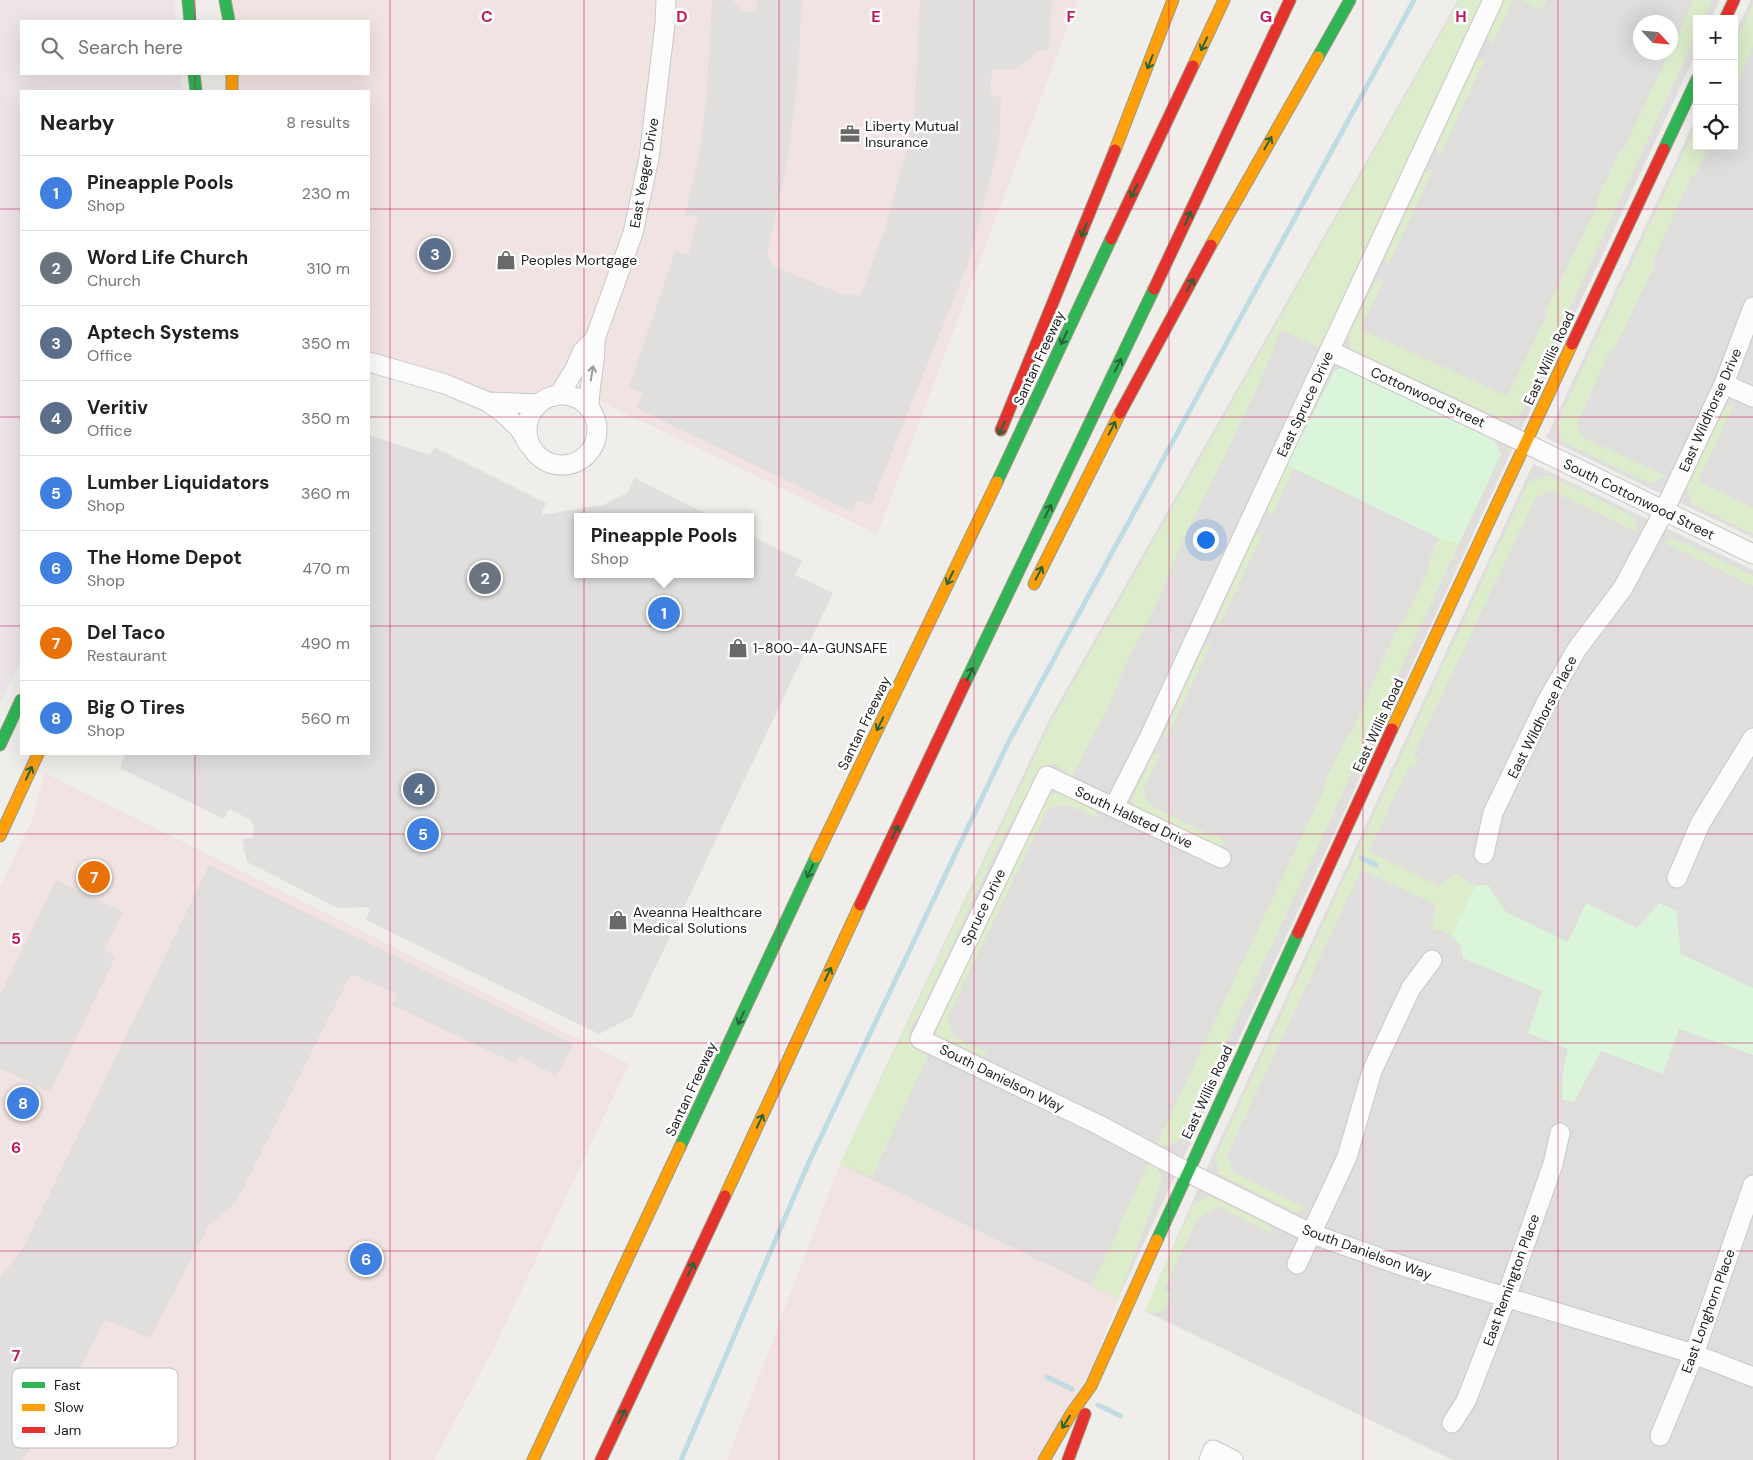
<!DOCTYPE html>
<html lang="en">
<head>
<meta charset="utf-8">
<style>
  body { margin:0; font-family:"DM Sans",sans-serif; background:#f2f2f2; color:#202124 }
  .controls { position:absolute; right:15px; top:15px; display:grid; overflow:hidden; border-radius:0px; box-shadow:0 5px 20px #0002 }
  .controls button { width:45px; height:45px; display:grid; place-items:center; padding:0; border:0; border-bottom:1px solid #e0e0e0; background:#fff; color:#202124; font:25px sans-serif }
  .compass { position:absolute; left:1633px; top:15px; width:45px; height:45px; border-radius:50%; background:#fff; box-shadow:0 5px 20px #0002; rotate:116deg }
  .you { position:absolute; left:1205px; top:539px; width:18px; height:18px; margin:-12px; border:4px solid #fff; border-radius:50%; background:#1a73e8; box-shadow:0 0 0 8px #1a73e833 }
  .badge { display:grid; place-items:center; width:32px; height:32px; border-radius:50%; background:#6a6968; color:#fff; font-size:16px; font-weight:700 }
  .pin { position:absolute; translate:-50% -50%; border:2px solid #fff; box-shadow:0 1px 5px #0006 }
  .popup { position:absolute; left:574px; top:513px; width:180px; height:65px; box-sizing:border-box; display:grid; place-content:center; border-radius:0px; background:#fff; filter:drop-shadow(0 1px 4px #0005); font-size:16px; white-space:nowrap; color:#757577 }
  .popup b { font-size:19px; color:#202124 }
  .popup::after { content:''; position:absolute; left:50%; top:100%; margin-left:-10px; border:10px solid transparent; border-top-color:#fff }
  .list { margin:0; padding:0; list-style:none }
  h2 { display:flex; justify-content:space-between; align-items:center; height:65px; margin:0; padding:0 20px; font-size:21px }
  h2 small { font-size:16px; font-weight:400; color:#757577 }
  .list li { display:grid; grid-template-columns:32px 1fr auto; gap:15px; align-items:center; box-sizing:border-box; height:75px; padding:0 20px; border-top:1px solid #e0e0e0 }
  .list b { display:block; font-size:19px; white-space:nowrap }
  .list p { margin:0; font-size:16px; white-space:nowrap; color:#757577 }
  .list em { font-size:16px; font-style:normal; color:#757577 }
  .icon { flex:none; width:28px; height:28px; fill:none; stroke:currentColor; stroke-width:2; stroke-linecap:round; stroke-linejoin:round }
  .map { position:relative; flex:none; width:1753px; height:1460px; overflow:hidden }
  .search { position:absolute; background:#fff; box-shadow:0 5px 20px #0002; left:20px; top:20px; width:350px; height:55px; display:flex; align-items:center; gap:12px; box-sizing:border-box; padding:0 18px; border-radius:0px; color:#757577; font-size:19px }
  .panel { position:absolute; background:#fff; box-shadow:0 5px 20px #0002; left:20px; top:90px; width:350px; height:665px; border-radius:0px }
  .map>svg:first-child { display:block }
  .residential { fill:#dfdedc; fill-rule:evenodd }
  .commercial { fill:#f1e3e1 }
  .industrial { fill:#ede4e9 }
  .grass { fill:#ddeccb }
  .park { fill:#daf5da }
  .parking { fill:#e0dfde }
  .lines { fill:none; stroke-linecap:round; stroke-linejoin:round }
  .stream { stroke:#bfdbe3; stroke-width:5 }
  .street-casing { stroke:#c9c8c7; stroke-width:21 }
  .fast-casing { stroke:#999a82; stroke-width:13 }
  .slow-casing { stroke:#999a82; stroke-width:13 }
  .jam-casing { stroke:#999a82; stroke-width:13 }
  .street { stroke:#fdfcfc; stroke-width:19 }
  .fast { stroke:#30b455; stroke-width:11 }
  .slow { stroke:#ff9f0a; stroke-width:11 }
  .jam { stroke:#e5322d; stroke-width:11 }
  .oneway { stroke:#286439 }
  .oneway2 { stroke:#9a9a9a }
  .grid { fill:none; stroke:#c2185b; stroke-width:1; stroke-opacity:0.55 }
  .labels { text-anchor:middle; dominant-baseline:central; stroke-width:5; stroke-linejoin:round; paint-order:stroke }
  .poi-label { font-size:14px; fill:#222; stroke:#fff; text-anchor:start }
  .street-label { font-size:14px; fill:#222; stroke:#fff }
  .key { fill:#fff; stroke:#bdbdbd; stroke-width:1 }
  .key-label { font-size:14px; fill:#222 }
  .grid-label { font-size:16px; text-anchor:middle; font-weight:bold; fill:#c2185b; stroke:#fff; stroke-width:5; stroke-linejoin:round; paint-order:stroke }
</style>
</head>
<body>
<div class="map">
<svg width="1753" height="1460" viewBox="0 0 1753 1460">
  <rect width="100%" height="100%" fill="#f0eeeb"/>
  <path class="residential" d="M 1458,0 L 1720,0 L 1711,19 L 1697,19 L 1697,51 L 1118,1299 L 840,1164 L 1050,718 ZM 1640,22 L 1670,22 L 1670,52 L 1640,52 Z
    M 1751,0 L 1753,0 L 1753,538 L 1546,438 L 1697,116 L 1697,146 L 1734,146 L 1734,36 Z
    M 1533,464 L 1753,570 L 1753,1460 L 1453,1460 L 1145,1311 L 1206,1170 Z"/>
  <path class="commercial" d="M 225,0 L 1078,0 L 877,534 L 589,396 L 596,354 L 559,395 L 548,397 L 538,404 L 525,405 L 369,362 L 369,91 L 232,91 L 232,74 L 369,74 L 369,21 L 228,21 Z
    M 45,773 L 629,1064 L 496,1344 L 434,1460 L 0,1460 L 0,888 L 32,820 Z
    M 840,1164 L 1118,1299 L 1095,1362 L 1039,1460 L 727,1460 Z"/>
  <path class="industrial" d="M 0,0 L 174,0 L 176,21 L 21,21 L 21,74 L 181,74 L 182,91 L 21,91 L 21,659 L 0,704 Z"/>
  <path class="grass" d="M 1460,0 L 1483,0 L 1321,348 L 1281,330 L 1255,393 L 1178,551 L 1159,600 L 1127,661 L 1107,709 L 1071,778 L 1065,771 L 1055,764 C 1039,768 1031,773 1029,790 L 993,856 L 919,1016 C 903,1032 906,1047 928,1055 L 872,1177 L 840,1164 L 1051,722 Z
    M 1504,0 L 1513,0 L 1492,44 L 1487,37 Z
    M 1522,0 L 1547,0 L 1542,10 Z
    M 1694,0 L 1712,0 L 1704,19 L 1697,19 L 1697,33 L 1521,414 L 1501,419 L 1351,349 L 1348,336 L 1375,282 L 1384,280 L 1360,329 L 1507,396 L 1548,313 L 1545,312 L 1598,204 L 1596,202 L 1621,149 L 1623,150 L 1669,53 L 1670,52 L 1671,49 Z
    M 1753,4 L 1753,46 L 1740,75 L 1742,77 L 1734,93 L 1734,44 Z
    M 1485,59 L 1440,155 L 1436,148 L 1477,60 Z
    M 1697,124 L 1697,146 L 1709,146 L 1695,176 L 1692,175 L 1652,263 L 1655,265 L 1614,349 L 1611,348 L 1577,424 L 1582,437 L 1666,476 L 1651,484 L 1561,441 L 1557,424 Z
    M 1434,169 L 1388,265 L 1385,258 L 1425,172 Z
    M 1735,402 L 1698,481 L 1753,508 L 1753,534 L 1692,504 L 1687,488 L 1725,407 Z
    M 1287,465 L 1294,468 L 1271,517 L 1267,509 Z
    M 1548,475 L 1634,517 L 1637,532 L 1552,491 L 1536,497 L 1413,756 L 1419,758 L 1414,768 L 1409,766 L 1369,851 L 1439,886 L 1457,873 L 1467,881 L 1476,885 L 1451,936 L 1440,930 L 1433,930 L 1435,904 L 1361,870 L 1227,1155 L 1233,1172 L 1307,1209 L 1296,1212 L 1220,1174 L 1215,1158 L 1528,483 Z
    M 1264,531 L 1218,629 L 1216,622 L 1255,535 Z
    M 1439,538 L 1459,544 L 1181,1139 L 1168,1146 L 1157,1144 L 1326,785 L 1324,784 L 1349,732 L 1351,733 L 1400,622 L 1403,623 L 1430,566 L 1428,564 Z
    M 1673,538 L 1753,576 L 1753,586 L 1664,543 Z
    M 1212,642 L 1167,738 L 1164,734 L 1204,646 Z
    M 1161,753 L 1143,790 L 1149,805 L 1227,842 L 1220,847 L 1135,806 L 1132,799 L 1154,754 Z
    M 1059,791 L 1095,809 L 1098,819 L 1068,805 L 1048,808 L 947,1019 L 953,1036 L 989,1053 L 982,1056 L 938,1036 L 934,1026 L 1044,799 Z
    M 1150,1161 L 1157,1167 L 1162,1179 L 1118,1299 L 1091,1285 L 1120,1227 L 1119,1225 Z
    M 1210,1196 L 1270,1224 L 1273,1234 L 1219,1207 L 1198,1218 L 1164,1289 L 1172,1293 L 1164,1310 L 1152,1314 L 1145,1311 L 1193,1204 Z"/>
  <path class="park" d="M 1345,367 L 1494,438 L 1501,454 L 1459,544 L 1439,538 L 1287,465 L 1335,370 Z
    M 1476,885 L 1488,885 L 1506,912 L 1568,942 L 1586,903 L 1637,928 L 1659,903 L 1676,910 L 1681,954 L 1753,988 L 1753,1055 L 1679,1029 L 1663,1074 L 1601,1051 L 1574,1102 L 1562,1100 L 1563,1071 L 1568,1049 L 1528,1033 L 1542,991 L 1463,958 L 1460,944 L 1451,936 Z"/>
  <path class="parking" d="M 712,0 L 733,0 L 744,12 L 756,11 L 757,0 L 802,0 L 797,88 L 788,158 L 767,254 L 775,267 L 842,294 L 860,296 L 884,232 L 914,122 L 920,0 L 1052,0 L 1049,51 L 1038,51 L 1017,69 L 992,69 L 990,96 L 1001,97 L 999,144 L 969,261 L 871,505 L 857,500 L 852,512 L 636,408 L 643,393 L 629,387 L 675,251 L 688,254 L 698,217 L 685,215 L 699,154 L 706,104 Z
    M 369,435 L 430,455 L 434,447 L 546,503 L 541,515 L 603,505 L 628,492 L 634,478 L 713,517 L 578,517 L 578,574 L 750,574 L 750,535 L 802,561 L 795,575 L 833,593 L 632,1017 L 599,1034 L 366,920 L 370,910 L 366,907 L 338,908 L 247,862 L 242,839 L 252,838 L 254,829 L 251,820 L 229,809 L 224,819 L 120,768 L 125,754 L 369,754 Z
    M 209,865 L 574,1044 L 556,1076 L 519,1056 L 515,1063 L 392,1005 L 397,994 L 351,974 L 236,1203 L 209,1225 L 150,1338 L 105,1320 L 61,1405 L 22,1460 L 0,1460 L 0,1279 L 25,1244 Z
    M 56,880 L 123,912 L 104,950 L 116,956 L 50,1092 L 0,1068 L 0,995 Z"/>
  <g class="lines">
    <path class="stream" d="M 1361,858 L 1376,865
      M 1047,1377 L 1072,1389
      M 1098,1405 L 1121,1416
      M 681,1460 L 809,1162 L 1008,743 L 1414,0"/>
    <defs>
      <path id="street" d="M 1330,351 L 1525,443 L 1753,554
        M 369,362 L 445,384 L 488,402 L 502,412 L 519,428 L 529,445
        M 1724,384 L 1753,397
        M 559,395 L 575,369 L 582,352 L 595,339 L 633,233 L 649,158 L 665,24 L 666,0
        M527 430a35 35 0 1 1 70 0a35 35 0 1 1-70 0Z
        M 488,402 L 538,404
        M 589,408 C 589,384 596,362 595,339
        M 1114,807 L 1149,738 L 1200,628 L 1493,0
        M 1484,854 L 1493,813 L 1546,703 L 1577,649 L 1623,588 L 1664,511 L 1724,384 L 1753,307
        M 1221,858 L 1047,776 L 920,1039 L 1099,1125 L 1187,1172 L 1312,1234 L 1406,1267 L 1694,1354 L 1753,1377
        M 1677,878 L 1700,824 L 1753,738
        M 1297,1264 L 1347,1157 L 1372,1071 L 1411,988 L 1432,960
        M 1452,1423 L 1466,1401 L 1506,1298 L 1553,1164 L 1560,1133
        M 1660,1436 L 1694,1354 L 1753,1185
        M 1209,1460 L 1213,1450 L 1233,1460"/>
      <path id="fast" d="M 188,0 L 190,21
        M 225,0 L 229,21
        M 1318,57 L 1350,0
        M 194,74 L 196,91
        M 1664,149 L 1697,79
        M 997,482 L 1111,239
        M 965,683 L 1154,289
        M 0,745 L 21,700
        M 680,1147 L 816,857
        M 1157,1240 L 1298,933"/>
      <path id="slow" d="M 1193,66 L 1224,0
        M 232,74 L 232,91
        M 1115,150 L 1173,0
        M 1211,245 L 1318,57
        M 1034,584 L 1120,413
        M 1392,729 L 1572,344
        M 0,836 L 38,754
        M 816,857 L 997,482
        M 725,1196 L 860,905
        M 533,1460 L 680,1147
        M 1044,1460 L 1071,1414 L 1091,1386 L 1157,1240"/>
      <path id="jam" d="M 1725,19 L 1734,0
        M 1111,239 L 1193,66
        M 1154,289 L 1290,0
        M 1572,344 L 1664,149
        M 1120,413 L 1211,245
        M 1001,430 L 1115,150
        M 860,905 L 965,683
        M 1298,933 L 1392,729
        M 601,1460 L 725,1196
        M 1068,1460 L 1085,1414"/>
    </defs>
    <use href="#street" class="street-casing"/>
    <use href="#fast" class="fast-casing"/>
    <use href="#slow" class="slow-casing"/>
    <use href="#jam" class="jam-casing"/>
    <use href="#street" class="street"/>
    <use href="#fast" class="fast"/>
    <use href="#slow" class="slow"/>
    <use href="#jam" class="jam"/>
  </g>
  <defs><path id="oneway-shaft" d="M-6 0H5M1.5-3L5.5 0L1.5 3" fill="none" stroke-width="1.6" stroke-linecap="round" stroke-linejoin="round" transform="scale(1.25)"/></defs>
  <g class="oneway">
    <use href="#oneway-shaft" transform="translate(1204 44) rotate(115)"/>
    <use href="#oneway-shaft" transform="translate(1150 62) rotate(111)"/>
    <use href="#oneway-shaft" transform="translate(1268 143) rotate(-60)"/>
    <use href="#oneway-shaft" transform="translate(1134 191) rotate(115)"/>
    <use href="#oneway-shaft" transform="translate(1188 218) rotate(-65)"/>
    <use href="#oneway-shaft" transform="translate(1084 230) rotate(112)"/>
    <use href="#oneway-shaft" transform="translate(1190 285) rotate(-62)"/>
    <use href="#oneway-shaft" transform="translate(1064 338) rotate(115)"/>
    <use href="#oneway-shaft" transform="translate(1118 365) rotate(-64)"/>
    <use href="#oneway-shaft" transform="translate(1002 428) rotate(113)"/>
    <use href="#oneway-shaft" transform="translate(1112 428) rotate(-63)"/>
    <use href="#oneway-shaft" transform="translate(1048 511) rotate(-64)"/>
    <use href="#oneway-shaft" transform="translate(1039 573) rotate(-63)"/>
    <use href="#oneway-shaft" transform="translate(950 578) rotate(116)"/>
    <use href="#oneway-shaft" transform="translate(970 674) rotate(-64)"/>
    <use href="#oneway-shaft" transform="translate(880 724) rotate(116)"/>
    <use href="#oneway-shaft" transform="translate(29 773) rotate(-65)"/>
    <use href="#oneway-shaft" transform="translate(895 832) rotate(-65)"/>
    <use href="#oneway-shaft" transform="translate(810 871) rotate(115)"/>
    <use href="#oneway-shaft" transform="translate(828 974) rotate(-65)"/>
    <use href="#oneway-shaft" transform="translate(741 1018) rotate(115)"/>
    <use href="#oneway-shaft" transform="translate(760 1121) rotate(-65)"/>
    <use href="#oneway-shaft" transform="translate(691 1269) rotate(-65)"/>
    <use href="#oneway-shaft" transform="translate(622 1416) rotate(-65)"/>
    <use href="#oneway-shaft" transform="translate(1066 1422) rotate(122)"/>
  </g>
  <use class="oneway2" href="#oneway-shaft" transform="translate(592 373) rotate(-81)"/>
  <path class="grid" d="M 195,0 L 195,21M 390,0 L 390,1460M 584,0 L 584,1460M 779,0 L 779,1460M 974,0 L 974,1460M 1169,0 L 1169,1460M 1363,0 L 1363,1460M 1558,0 L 1558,1460M 195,74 L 195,91M 0,209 L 21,209M 369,209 L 1753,209M 0,417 L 21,417M 369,417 L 1753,417M 0,626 L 21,626M 369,626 L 1753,626M 195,754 L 195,1460M 0,834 L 1753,834M 0,1043 L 1753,1043M 0,1251 L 1753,1251"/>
  <defs>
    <symbol id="office-bare" viewBox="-9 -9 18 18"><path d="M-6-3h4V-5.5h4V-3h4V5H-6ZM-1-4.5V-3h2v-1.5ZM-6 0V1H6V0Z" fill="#6a6968" stroke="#fff" stroke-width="2.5" paint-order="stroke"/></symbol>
    <symbol id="shop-bare" viewBox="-9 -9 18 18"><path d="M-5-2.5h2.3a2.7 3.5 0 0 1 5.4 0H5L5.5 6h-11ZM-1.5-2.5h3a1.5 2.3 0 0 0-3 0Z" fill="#6a6968" stroke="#fff" stroke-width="2.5" paint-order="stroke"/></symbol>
  </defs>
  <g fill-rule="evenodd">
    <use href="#office-bare" x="836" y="120" width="28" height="28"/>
    <use href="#shop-bare" x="492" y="246" width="28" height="28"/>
    <use href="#shop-bare" x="724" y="634" width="28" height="28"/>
    <use href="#shop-bare" x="604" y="906" width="28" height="28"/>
  </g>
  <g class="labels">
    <g class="poi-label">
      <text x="865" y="126">Liberty Mutual<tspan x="865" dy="16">Insurance</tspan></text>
      <text x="521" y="260">Peoples Mortgage</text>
      <text x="753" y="648">1-800-4A-GUNSAFE</text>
      <text x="633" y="912">Aveanna Healthcare<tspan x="633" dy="16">Medical Solutions</tspan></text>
    </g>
    <g class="street-label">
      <text transform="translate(644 173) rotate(-80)">East Yeager Drive</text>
      <text transform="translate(1039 358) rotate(-65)">Santan Freeway</text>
      <text transform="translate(1549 358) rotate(-65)">East Willis Road</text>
      <text transform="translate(1428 397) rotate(25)">Cottonwood Street</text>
      <text transform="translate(1305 404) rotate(-65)">East Spruce Drive</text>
      <text transform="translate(1710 410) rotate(-66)">East Wildhorse Drive</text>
      <text transform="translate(1639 499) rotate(26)">South Cottonwood Street</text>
      <text transform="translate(1542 717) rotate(-63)">East Wildhorse Place</text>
      <text transform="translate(864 723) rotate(-64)">Santan Freeway</text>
      <text transform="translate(1378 725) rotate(-65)">East Willis Road</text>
      <text transform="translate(1134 817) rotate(25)">South Halsted Drive</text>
      <text transform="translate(983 907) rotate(-64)">Spruce Drive</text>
      <text transform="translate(1002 1078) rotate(26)">South Danielson Way</text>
      <text transform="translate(691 1089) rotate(-65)">Santan Freeway</text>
      <text transform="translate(1207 1092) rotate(-65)">East Willis Road</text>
      <text transform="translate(1367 1252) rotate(20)">South Danielson Way</text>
      <text transform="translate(1511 1280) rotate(-70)">East Remington Place</text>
      <text transform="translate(1708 1311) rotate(-70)">East Longhorn Place</text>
    </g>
  </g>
  <rect x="12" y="1368" width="166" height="80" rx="8" class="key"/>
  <rect x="22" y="1382" width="23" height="6" fill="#30b455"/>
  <rect x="22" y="1404" width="23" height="7" fill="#ff9f0a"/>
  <rect x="22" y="1427" width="23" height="6" fill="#e5322d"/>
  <g class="key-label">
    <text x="54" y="1390">Fast</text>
    <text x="54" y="1412">Slow</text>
    <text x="54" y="1435">Jam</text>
  </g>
  <g class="grid-label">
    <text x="487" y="22">C</text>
    <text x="682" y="22">D</text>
    <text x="876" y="22">E</text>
    <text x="1071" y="22">F</text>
    <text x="1266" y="22">G</text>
    <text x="1461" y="22">H</text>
    <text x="16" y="944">5</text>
    <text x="16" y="1153">6</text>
    <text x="16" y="1361">7</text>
  </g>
</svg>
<div class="controls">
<button>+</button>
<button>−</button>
<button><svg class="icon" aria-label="locate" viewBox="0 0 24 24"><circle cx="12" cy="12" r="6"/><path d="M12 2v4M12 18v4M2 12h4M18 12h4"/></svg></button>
</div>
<svg class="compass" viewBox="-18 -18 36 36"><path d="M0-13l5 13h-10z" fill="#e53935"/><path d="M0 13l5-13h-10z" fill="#757577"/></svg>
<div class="you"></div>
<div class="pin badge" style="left:664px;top:613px;background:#3f7fe0">1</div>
<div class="popup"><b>Pineapple Pools</b>Shop</div>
<div class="pin badge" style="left:485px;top:578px;background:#6b7280">2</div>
<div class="pin badge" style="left:435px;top:254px;background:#5c6f8a">3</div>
<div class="pin badge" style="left:419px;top:789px;background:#5c6f8a">4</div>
<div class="pin badge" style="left:423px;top:834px;background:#3f7fe0">5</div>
<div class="pin badge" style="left:366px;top:1259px;background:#3f7fe0">6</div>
<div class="pin badge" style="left:94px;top:877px;background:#e8710a">7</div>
<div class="pin badge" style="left:23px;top:1103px;background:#3f7fe0">8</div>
<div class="search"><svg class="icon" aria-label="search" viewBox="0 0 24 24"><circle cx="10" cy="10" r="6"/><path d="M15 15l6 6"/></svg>Search here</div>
<section class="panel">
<h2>Nearby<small>8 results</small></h2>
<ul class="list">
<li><span class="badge" style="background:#3f7fe0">1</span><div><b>Pineapple Pools</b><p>Shop</p></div><em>230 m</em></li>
<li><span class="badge" style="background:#6b7280">2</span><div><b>Word Life Church</b><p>Church</p></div><em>310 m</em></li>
<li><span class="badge" style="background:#5c6f8a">3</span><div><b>Aptech Systems</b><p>Office</p></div><em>350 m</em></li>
<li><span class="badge" style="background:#5c6f8a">4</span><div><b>Veritiv</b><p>Office</p></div><em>350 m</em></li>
<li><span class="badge" style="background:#3f7fe0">5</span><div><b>Lumber Liquidators</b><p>Shop</p></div><em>360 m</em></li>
<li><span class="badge" style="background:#3f7fe0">6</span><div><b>The Home Depot</b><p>Shop</p></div><em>470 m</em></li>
<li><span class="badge" style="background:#e8710a">7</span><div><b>Del Taco</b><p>Restaurant</p></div><em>490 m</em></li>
<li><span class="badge" style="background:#3f7fe0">8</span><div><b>Big O Tires</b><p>Shop</p></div><em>560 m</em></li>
</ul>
</section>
</div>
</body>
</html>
